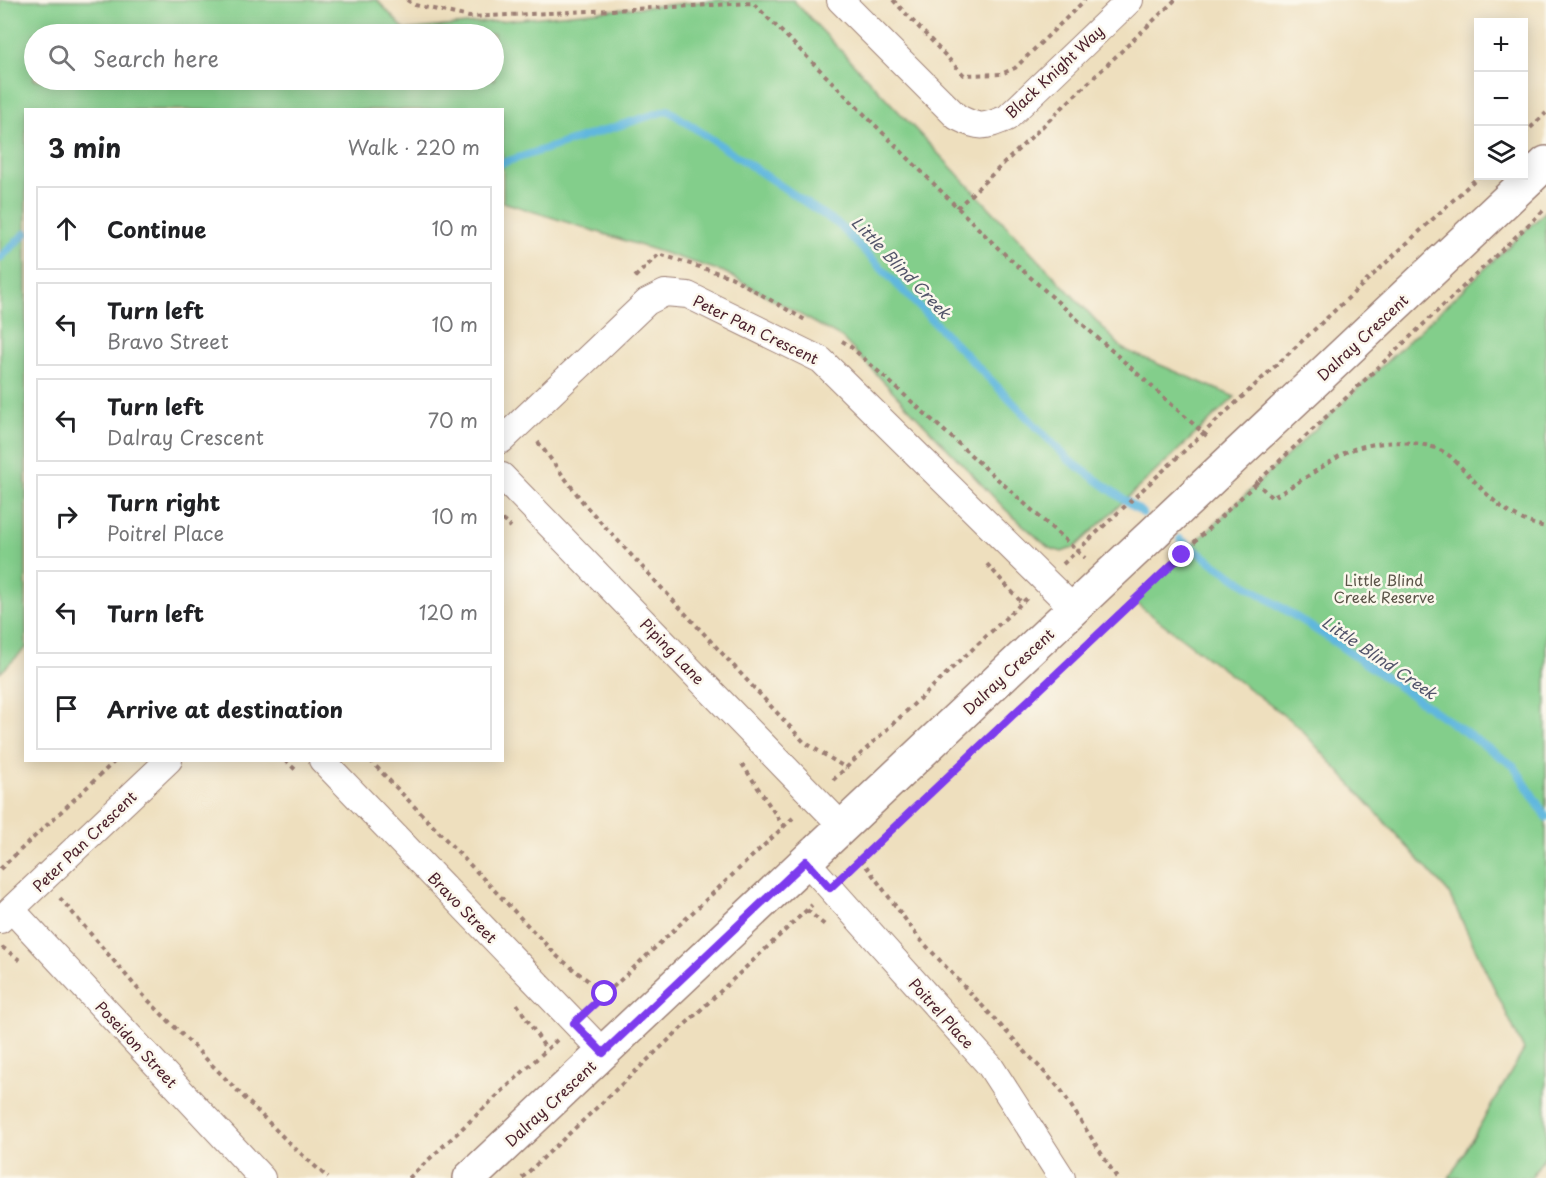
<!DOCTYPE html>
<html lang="en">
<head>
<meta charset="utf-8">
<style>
  body { margin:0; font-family:"Playpen Sans",sans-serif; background:#f2f2f2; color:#202124 }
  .controls { position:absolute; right:18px; top:18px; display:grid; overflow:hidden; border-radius:0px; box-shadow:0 3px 15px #0003 }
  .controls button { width:54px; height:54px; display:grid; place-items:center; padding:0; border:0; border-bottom:2px solid #e0e0e0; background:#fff; color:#202124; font:30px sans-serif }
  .stop { position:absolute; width:18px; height:18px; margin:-14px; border:4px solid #7c3aed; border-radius:50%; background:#fff }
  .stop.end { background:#7c3aed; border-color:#fff; box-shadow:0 2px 6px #0008 }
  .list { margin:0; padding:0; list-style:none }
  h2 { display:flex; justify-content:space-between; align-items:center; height:78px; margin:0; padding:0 24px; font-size:26px }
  h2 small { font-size:20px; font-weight:400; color:#757577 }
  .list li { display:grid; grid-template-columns:39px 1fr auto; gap:18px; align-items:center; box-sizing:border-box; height:84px; margin:0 12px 12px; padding:0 12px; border:2px solid #e0e0e0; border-radius:0px }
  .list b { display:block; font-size:22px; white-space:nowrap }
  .list p { margin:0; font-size:20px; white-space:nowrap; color:#757577 }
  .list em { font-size:20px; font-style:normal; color:#757577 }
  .icon { flex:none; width:33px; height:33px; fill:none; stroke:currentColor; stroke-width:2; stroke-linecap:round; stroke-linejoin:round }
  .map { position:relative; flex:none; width:1546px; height:1178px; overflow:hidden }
  .search { position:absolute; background:#fff; box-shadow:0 3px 15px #0003; left:24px; top:24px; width:480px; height:66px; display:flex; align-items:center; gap:15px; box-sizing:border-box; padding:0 21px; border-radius:33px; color:#757577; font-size:22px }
  .panel { position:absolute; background:#fff; box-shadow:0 3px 15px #0003; left:24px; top:108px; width:480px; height:654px; border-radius:0px }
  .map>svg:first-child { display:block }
  .green { fill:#83ce8b; stroke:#66765b; stroke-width:1.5; fill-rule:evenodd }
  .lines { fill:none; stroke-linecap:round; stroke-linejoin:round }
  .stream { stroke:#61b7de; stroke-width:8 }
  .minor-casing { stroke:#9c7f74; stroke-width:28 }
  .tertiary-casing { stroke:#9c7f74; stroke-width:36 }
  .path { stroke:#9c7f74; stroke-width:4; stroke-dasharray:4.5 4.5; stroke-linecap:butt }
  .minor { stroke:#fff; stroke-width:26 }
  .tertiary { stroke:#fff; stroke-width:33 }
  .route { stroke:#7c3aed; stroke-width:8 }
  .labels { text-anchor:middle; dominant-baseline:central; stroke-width:5; stroke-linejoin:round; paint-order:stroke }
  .street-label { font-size:15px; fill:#4a1f2b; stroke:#fbf7ec }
  .park-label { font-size:15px; fill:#5b5448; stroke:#fbf7ec }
  .water-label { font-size:16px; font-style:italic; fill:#52546a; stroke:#fbf7ec }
</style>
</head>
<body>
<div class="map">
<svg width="1546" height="1178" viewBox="0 0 1546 1178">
  <rect width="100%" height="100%" fill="#fbf7ec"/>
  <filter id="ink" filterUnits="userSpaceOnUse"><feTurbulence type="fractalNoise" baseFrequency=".0167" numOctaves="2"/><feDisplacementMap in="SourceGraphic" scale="12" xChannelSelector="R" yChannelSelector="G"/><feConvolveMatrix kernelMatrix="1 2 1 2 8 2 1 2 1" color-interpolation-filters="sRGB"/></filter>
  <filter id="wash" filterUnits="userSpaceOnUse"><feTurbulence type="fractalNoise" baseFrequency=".008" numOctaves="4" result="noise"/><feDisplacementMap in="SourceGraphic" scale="24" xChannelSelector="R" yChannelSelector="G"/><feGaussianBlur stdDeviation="1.35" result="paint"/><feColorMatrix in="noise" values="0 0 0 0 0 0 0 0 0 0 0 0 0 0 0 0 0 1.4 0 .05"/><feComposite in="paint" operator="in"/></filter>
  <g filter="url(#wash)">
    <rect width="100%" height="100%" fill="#eedfbe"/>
    <path class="green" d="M 0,0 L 377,0 L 405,30 L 718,0 L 793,0 L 1123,349 L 1235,397 L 1075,547 L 1062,552 L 1049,548 L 1006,510 L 842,338 L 724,272 L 503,202 L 502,110 L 26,110 L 26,648 L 0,673 ZM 34,34 L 494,34 L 494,80 L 34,80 Z
      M 1546,211 L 1546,1154 L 1531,1178 L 1449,1178 L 1524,1050 L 1448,892 L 1298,726 L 1133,601 Z"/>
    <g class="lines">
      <path class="stream" d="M 502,163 L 668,110 L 839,225 L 1070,461 L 1143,513
        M 0,258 L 26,233
        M 1180,539 L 1216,565 L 1330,639 L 1514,766 L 1546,817"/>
    </g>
  </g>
  <g filter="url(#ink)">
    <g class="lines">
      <defs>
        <path id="minor" d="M 840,0 L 957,117 C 980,129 984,127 1007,118 L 1130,0
          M 502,440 L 647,302 L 665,293 L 688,295 L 821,360 L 1074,609
          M 502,476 L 843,827
          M 322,760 L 603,1052
          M 806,861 L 990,1066 L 1062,1178
          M 12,910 L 262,1178
          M 0,920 L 169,760"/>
        <path id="tertiary" d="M 470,1178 L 1546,163"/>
      </defs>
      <use href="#minor" class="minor-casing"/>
      <use href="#tertiary" class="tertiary-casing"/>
      <path class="path" d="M 407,0 L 415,5 L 469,17 L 753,3 L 999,249 L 1210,439
        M 893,0 L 964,75 L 1001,74 L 1015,68 L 1085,0
        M 1524,134 L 1546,113
        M 957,208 L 1175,0
        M 635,277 L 659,254 L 731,277 L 807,321
        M 842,341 L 849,345 L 1085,558
        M 538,442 L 585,505 L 804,742 L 846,768
        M 1255,481 L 1272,498 C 1291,487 1309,475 1327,464 C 1334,460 1342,453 1351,450 C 1377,440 1430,437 1452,458 C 1482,487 1502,519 1546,527
        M 502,520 L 511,527
        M 987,564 L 1022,603
        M 1063,564 L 1479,176
        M 285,760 L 298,772
        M 370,760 L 558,957 L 605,994
        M 742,764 L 784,827
        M 833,780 L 1027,598
        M 861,859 L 919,938 L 1061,1090 L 1117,1178
        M 0,869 L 116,760
        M 848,871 C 1081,650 1313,429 1546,208
        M 60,898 L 143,995 L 289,1143 L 328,1178
        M 807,910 L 827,927
        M 2,947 L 21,961
        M 517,1004 L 546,1049
        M 593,1006 L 795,816
        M 409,1178 L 557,1040
        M 522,1178 L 812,905"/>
      <use href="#minor" class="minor"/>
      <use href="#tertiary" class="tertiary"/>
    </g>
  </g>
  <g class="lines" filter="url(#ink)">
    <path class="route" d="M 605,994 L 574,1023 L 603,1053 L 806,861 L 830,888 L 1182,555"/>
  </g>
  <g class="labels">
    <g class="street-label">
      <text transform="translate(1054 71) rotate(-43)">Black Knight Way</text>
      <text transform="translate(756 329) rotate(26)">Peter Pan Crescent</text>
      <text transform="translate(1362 337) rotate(-43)">Dalray Crescent</text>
      <text transform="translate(673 651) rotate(46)">Piping Lane</text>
      <text transform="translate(1008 671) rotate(-43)">Dalray Crescent</text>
      <text transform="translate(84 841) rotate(-44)">Peter Pan Crescent</text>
      <text transform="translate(463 907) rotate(46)">Bravo Street</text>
      <text transform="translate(942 1013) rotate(48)">Poitrel Place</text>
      <text transform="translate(137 1044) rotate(47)">Poseidon Street</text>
      <text transform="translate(550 1103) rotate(-43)">Dalray Crescent</text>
    </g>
    <g class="park-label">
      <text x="1384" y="579">Little Blind<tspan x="1384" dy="17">Creek Reserve</tspan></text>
    </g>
    <g class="water-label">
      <text transform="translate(902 267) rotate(46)">Little Blind Creek</text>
      <text transform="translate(1380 657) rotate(34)">Little Blind Creek</text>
    </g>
  </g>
</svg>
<div class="controls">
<button>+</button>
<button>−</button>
<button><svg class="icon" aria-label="layers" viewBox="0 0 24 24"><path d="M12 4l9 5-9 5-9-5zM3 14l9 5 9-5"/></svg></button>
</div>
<div class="stop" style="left:605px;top:994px"></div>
<div class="stop end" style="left:1182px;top:555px"></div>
<div class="search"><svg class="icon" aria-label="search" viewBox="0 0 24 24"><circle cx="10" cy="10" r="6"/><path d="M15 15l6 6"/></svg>Search here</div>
<section class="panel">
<h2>3 min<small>Walk · 220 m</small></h2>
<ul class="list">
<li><svg class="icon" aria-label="ahead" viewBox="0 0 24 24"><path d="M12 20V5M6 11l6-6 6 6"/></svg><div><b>Continue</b></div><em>10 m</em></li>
<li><svg class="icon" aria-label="left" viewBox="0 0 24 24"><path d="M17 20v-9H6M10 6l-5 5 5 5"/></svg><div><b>Turn left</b><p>Bravo Street</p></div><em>10 m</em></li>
<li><svg class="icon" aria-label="left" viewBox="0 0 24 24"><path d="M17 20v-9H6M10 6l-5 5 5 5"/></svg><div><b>Turn left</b><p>Dalray Crescent</p></div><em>70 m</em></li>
<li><svg class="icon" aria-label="right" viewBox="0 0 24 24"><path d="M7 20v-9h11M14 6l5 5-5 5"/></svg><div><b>Turn right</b><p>Poitrel Place</p></div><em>10 m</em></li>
<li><svg class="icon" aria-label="left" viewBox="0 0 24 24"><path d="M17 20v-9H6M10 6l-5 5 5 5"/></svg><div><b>Turn left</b></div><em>120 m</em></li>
<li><svg class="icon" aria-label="arrive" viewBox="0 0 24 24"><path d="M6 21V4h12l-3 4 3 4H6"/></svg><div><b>Arrive at destination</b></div></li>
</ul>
</section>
</div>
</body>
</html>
